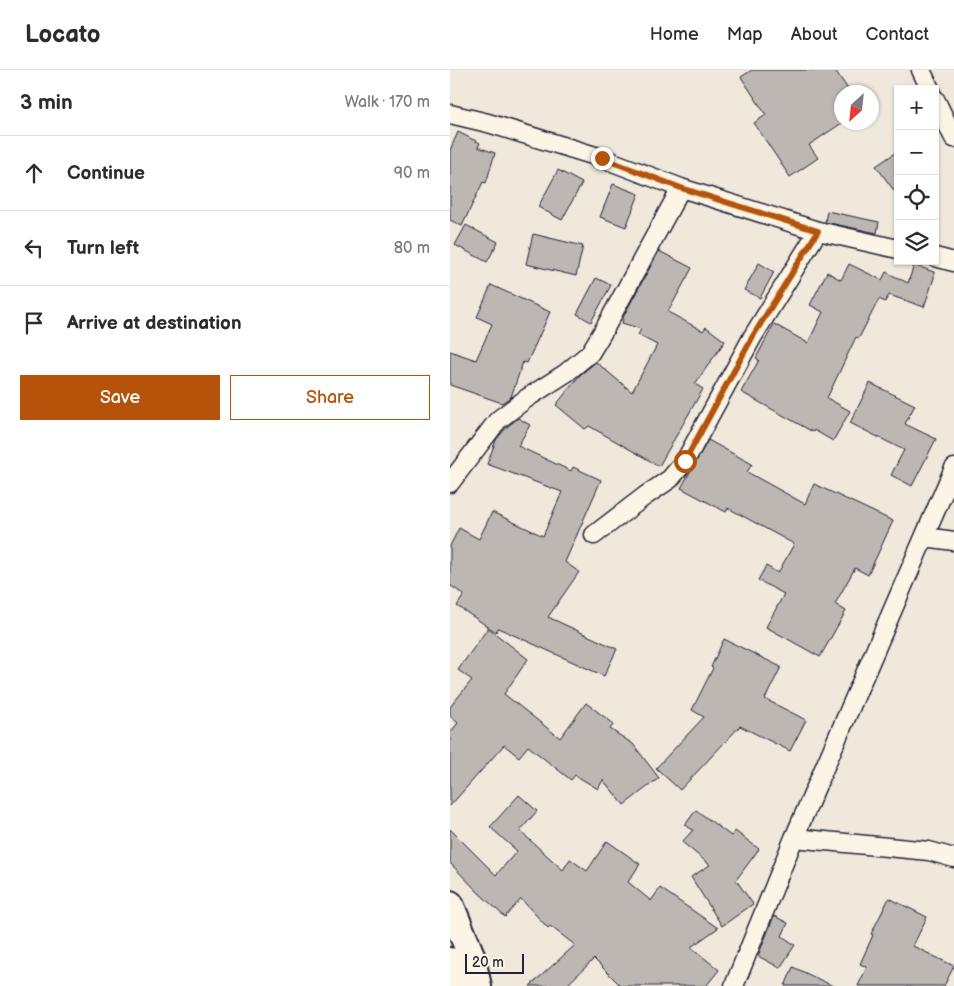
<!DOCTYPE html>
<html lang="en">
<head>
<meta charset="utf-8">
<style>
  body { margin:0; font-family:"Balsamiq Sans",sans-serif; background:#f2f2f3; color:#2b2b33 }
  .controls { position:absolute; right:15px; top:15px; display:grid; overflow:hidden; border-radius:0px; box-shadow:0 1px 4px #0004 }
  .controls button { width:45px; height:45px; display:grid; place-items:center; padding:0; border:0; border-bottom:1px solid #e1e1e2; background:#fff; color:#2b2b33; font:25px sans-serif }
  .compass { position:absolute; left:384px; top:15px; width:45px; height:45px; border-radius:50%; background:#fff; box-shadow:0 1px 4px #0004; rotate:207deg }
  .scale { position:absolute; left:15px; bottom:12px; width:59px; box-sizing:border-box; padding-left:5px; border:2px solid #22223b; border-top:0; font-size:14px; line-height:18px; white-space:nowrap; color:#22223b; -webkit-text-stroke:4px #fcf5e5; paint-order:stroke }
  .stop { position:absolute; width:15px; height:15px; margin:-11px; border:4px solid #b45309; border-radius:50%; background:#fff }
  .stop.end { background:#b45309; border-color:#fff; box-shadow:0 1px 5px #0008 }
  .list { margin:0; padding:0; list-style:none }
  h2 { display:flex; justify-content:space-between; align-items:center; height:65px; margin:0; padding:0 20px; font-size:21px }
  h2 small { font-size:16px; font-weight:400; color:#7c7c81 }
  .list li { display:grid; grid-template-columns:32px 1fr auto; gap:15px; align-items:center; box-sizing:border-box; height:75px; padding:0 20px; border-top:1px solid #e1e1e2 }
  .list b { display:block; font-size:19px; white-space:nowrap }
  .list em { font-size:16px; font-style:normal; color:#7c7c81 }
  .actions { display:flex; gap:10px; padding:15px 20px }
  .actions a { flex:1; padding:11px 0; border:1px solid #b45309; border-radius:0px; text-align:center; font-size:18px; color:#b45309 }
  .actions .main { background:#b45309; color:#fff }
  .icon { flex:none; width:28px; height:28px; fill:none; stroke:currentColor; stroke-width:2; stroke-linecap:round; stroke-linejoin:round }
  .map { position:relative; flex:none; width:504px; height:916px; overflow:hidden }
  header { display:flex; align-items:center; gap:30px; box-sizing:border-box; height:70px; padding:0 25px; background:#fff; border-bottom:1px solid #e1e1e2 }
  header strong { font-size:24px }
  nav { display:flex; gap:28px; margin-inline-start:auto; font-size:18px }
  main { display:flex }
  aside { flex:1; background:#fff }
  .map>svg:first-child { display:block }
  .building { fill:#bcb7b3; stroke:#22223b }
  .lines { fill:none; stroke-linecap:round; stroke-linejoin:round }
  .street-casing { stroke:#22223b; stroke-width:21 }
  .primary-casing { stroke:#22223b; stroke-width:30 }
  .street { stroke:#fcf5e5; stroke-width:18 }
  .primary { stroke:#fcf5e5; stroke-width:26 }
  .route { stroke:#b45309; stroke-width:6 }
</style>
</head>
<body>
<header>
<strong>Locato</strong>
<nav><a>Home</a><a>Map</a><a>About</a><a>Contact</a></nav>
</header>
<main>
<aside>
<h2>3 min<small>Walk · 170 m</small></h2>
<ul class="list">
<li><svg class="icon" aria-label="ahead" viewBox="0 0 24 24"><path d="M12 20V5M6 11l6-6 6 6"/></svg><div><b>Continue</b></div><em>90 m</em></li>
<li><svg class="icon" aria-label="left" viewBox="0 0 24 24"><path d="M17 20v-9H6M10 6l-5 5 5 5"/></svg><div><b>Turn left</b></div><em>80 m</em></li>
<li><svg class="icon" aria-label="arrive" viewBox="0 0 24 24"><path d="M6 21V4h12l-3 4 3 4H6"/></svg><div><b>Arrive at destination</b></div></li>
</ul>
<div class="actions"><a class="main">Save</a><a>Share</a></div>
</aside>
<div class="map">
<svg width="504" height="916" viewBox="0 0 504 916">
  <rect width="100%" height="100%" fill="#efe8db"/>
  <filter id="ink" filterUnits="userSpaceOnUse"><feTurbulence type="fractalNoise" baseFrequency=".02" numOctaves="2"/><feDisplacementMap in="SourceGraphic" scale="10" xChannelSelector="R" yChannelSelector="G"/><feConvolveMatrix kernelMatrix="1 2 1 2 8 2 1 2 1" color-interpolation-filters="sRGB"/></filter>
  <g filter="url(#ink)">
    <path class="building" d="M 302,0 L 385,0 L 400,22 L 392,22 L 392,53 L 359,75 L 368,88 L 340,107 L 304,53 L 316,45 L 291,7 Z
      M 8,62 L 30,73 L 28,77 L 45,83 L 36,113 L 33,112 L 12,156 L 0,150 L 0,80 Z
      M 448,81 L 448,126 L 426,96 Z
      M 108,100 L 132,113 L 112,150 L 88,137 Z
      M 163,114 L 189,124 L 176,157 L 150,147 Z
      M 377,141 L 429,152 L 427,163 L 375,152 Z
      M 16,155 L 48,172 L 37,192 L 5,175 Z
      M 83,164 L 133,176 L 126,206 L 76,194 Z
      M 209,181 L 242,198 L 218,242 L 253,261 L 256,257 L 275,271 L 245,314 L 253,319 L 209,396 L 139,356 L 135,359 L 106,335 L 130,305 L 146,292 L 182,322 L 207,275 L 188,265 L 191,259 L 172,253 L 174,245 Z
      M 309,193 L 324,202 L 310,228 L 294,220 Z
      M 399,194 L 432,210 L 436,202 L 458,213 L 464,195 L 484,202 L 484,208 L 474,237 L 439,225 L 435,232 L 429,229 L 409,268 L 406,267 L 377,328 L 400,341 L 383,371 L 364,360 L 363,362 L 291,322 L 309,290 L 306,288 L 324,254 L 358,273 L 373,242 L 360,235 L 377,202 L 391,210 Z
      M 146,208 L 161,215 L 141,252 L 127,244 Z
      M 41,215 L 100,242 L 77,293 L 73,292 L 61,327 L 52,333 L 0,315 L 0,281 L 26,290 L 42,254 L 27,247 Z
      M 420,313 L 465,335 L 455,354 L 486,369 L 462,416 L 441,405 L 454,380 L 400,353 Z
      M 68,348 L 80,355 L 68,376 L 121,401 L 123,397 L 151,410 L 115,492 L 129,502 L 98,547 L 167,579 L 154,606 L 48,558 L 46,562 L 7,536 L 14,525 L 0,515 L 0,476 L 9,458 L 29,469 L 42,442 L 93,466 L 112,422 L 37,394 L 46,370 L 56,358 Z
      M 258,370 L 302,394 L 297,402 L 355,434 L 364,414 L 443,451 L 418,505 L 405,498 L 385,534 L 396,541 L 370,587 L 316,557 L 334,524 L 308,510 L 316,496 L 328,503 L 344,474 L 278,438 L 276,442 L 231,418 Z
      M 38,558 L 78,589 L 54,624 L 110,668 L 136,633 L 164,654 L 160,659 L 183,674 L 209,708 L 174,735 L 153,710 L 148,719 L 125,705 L 121,710 L 78,676 L 69,687 L 54,675 L 0,736 L 0,663 L 8,653 L 0,646 L 0,637 L 22,610 L 8,600 Z
      M 274,569 L 331,597 L 315,629 L 356,650 L 340,681 L 290,656 L 230,720 L 206,698 L 254,647 L 242,640 L 263,598 L 261,597 Z
      M 69,725 L 87,741 L 70,761 L 113,800 L 120,789 L 137,801 L 157,771 L 190,794 L 178,812 L 201,831 L 210,818 L 268,858 L 241,877 L 269,900 L 256,916 L 171,916 L 144,889 L 116,916 L 80,916 L 125,875 L 100,856 L 98,858 L 71,829 L 55,847 L 29,823 L 0,793 L 0,759 L 46,805 L 67,781 L 40,757 Z
      M 246,740 L 281,766 L 285,761 L 309,779 L 286,810 L 303,834 L 272,856 L 241,807 L 260,795 L 232,772 L 243,760 L 235,755 Z
      M 439,828 L 477,847 L 463,876 L 504,896 L 494,916 L 408,916 L 417,897 L 410,894 L 423,865 L 421,864 Z
      M 324,846 L 338,853 L 332,866 L 345,875 L 330,898 L 308,886 Z
      M 343,897 L 383,916 L 335,916 Z"/>
    <g class="lines">
      <defs>
        <path id="street" d="M 471,0 L 480,19
          M 485,29 L 504,68
          M 0,44 L 38,53 L 152,88 L 231,118 L 368,161 L 448,179
          M 485,187 L 504,192
          M 0,413 L 48,350 L 77,328 L 116,303 L 140,283 L 155,258 L 231,118
          M 144,465 L 195,426 L 220,409 L 235,391 L 303,266 L 368,161
          M 475,467 L 504,471
          M 344,768 L 479,781 L 504,788
          M 284,916 L 344,768 L 504,398"/>
        <path id="primary" d="M 0,834 L 21,885 L 28,916
          M 0,891 L 6,916"/>
      </defs>
      <use href="#street" class="street-casing"/>
      <use href="#primary" class="primary-casing"/>
      <use href="#street" class="street"/>
      <use href="#primary" class="primary"/>
    </g>
  </g>
  <g class="lines" filter="url(#ink)">
    <path class="route" d="M 152,88 L 231,118 L 368,161 L 303,266 L 235,391"/>
  </g>
</svg>
<div class="controls">
<button>+</button>
<button>−</button>
<button><svg class="icon" aria-label="locate" viewBox="0 0 24 24"><circle cx="12" cy="12" r="6"/><path d="M12 2v4M12 18v4M2 12h4M18 12h4"/></svg></button>
<button><svg class="icon" aria-label="layers" viewBox="0 0 24 24"><path d="M12 4l9 5-9 5-9-5zM3 14l9 5 9-5"/></svg></button>
</div>
<svg class="compass" viewBox="-18 -18 36 36"><path d="M0-13l5 13h-10z" fill="#e53935"/><path d="M0 13l5-13h-10z" fill="#7c7c81"/></svg>
<div class="scale">20 m</div>
<div class="stop" style="left:235px;top:391px"></div>
<div class="stop end" style="left:152px;top:88px"></div>
</div>
</main>
</body>
</html>
